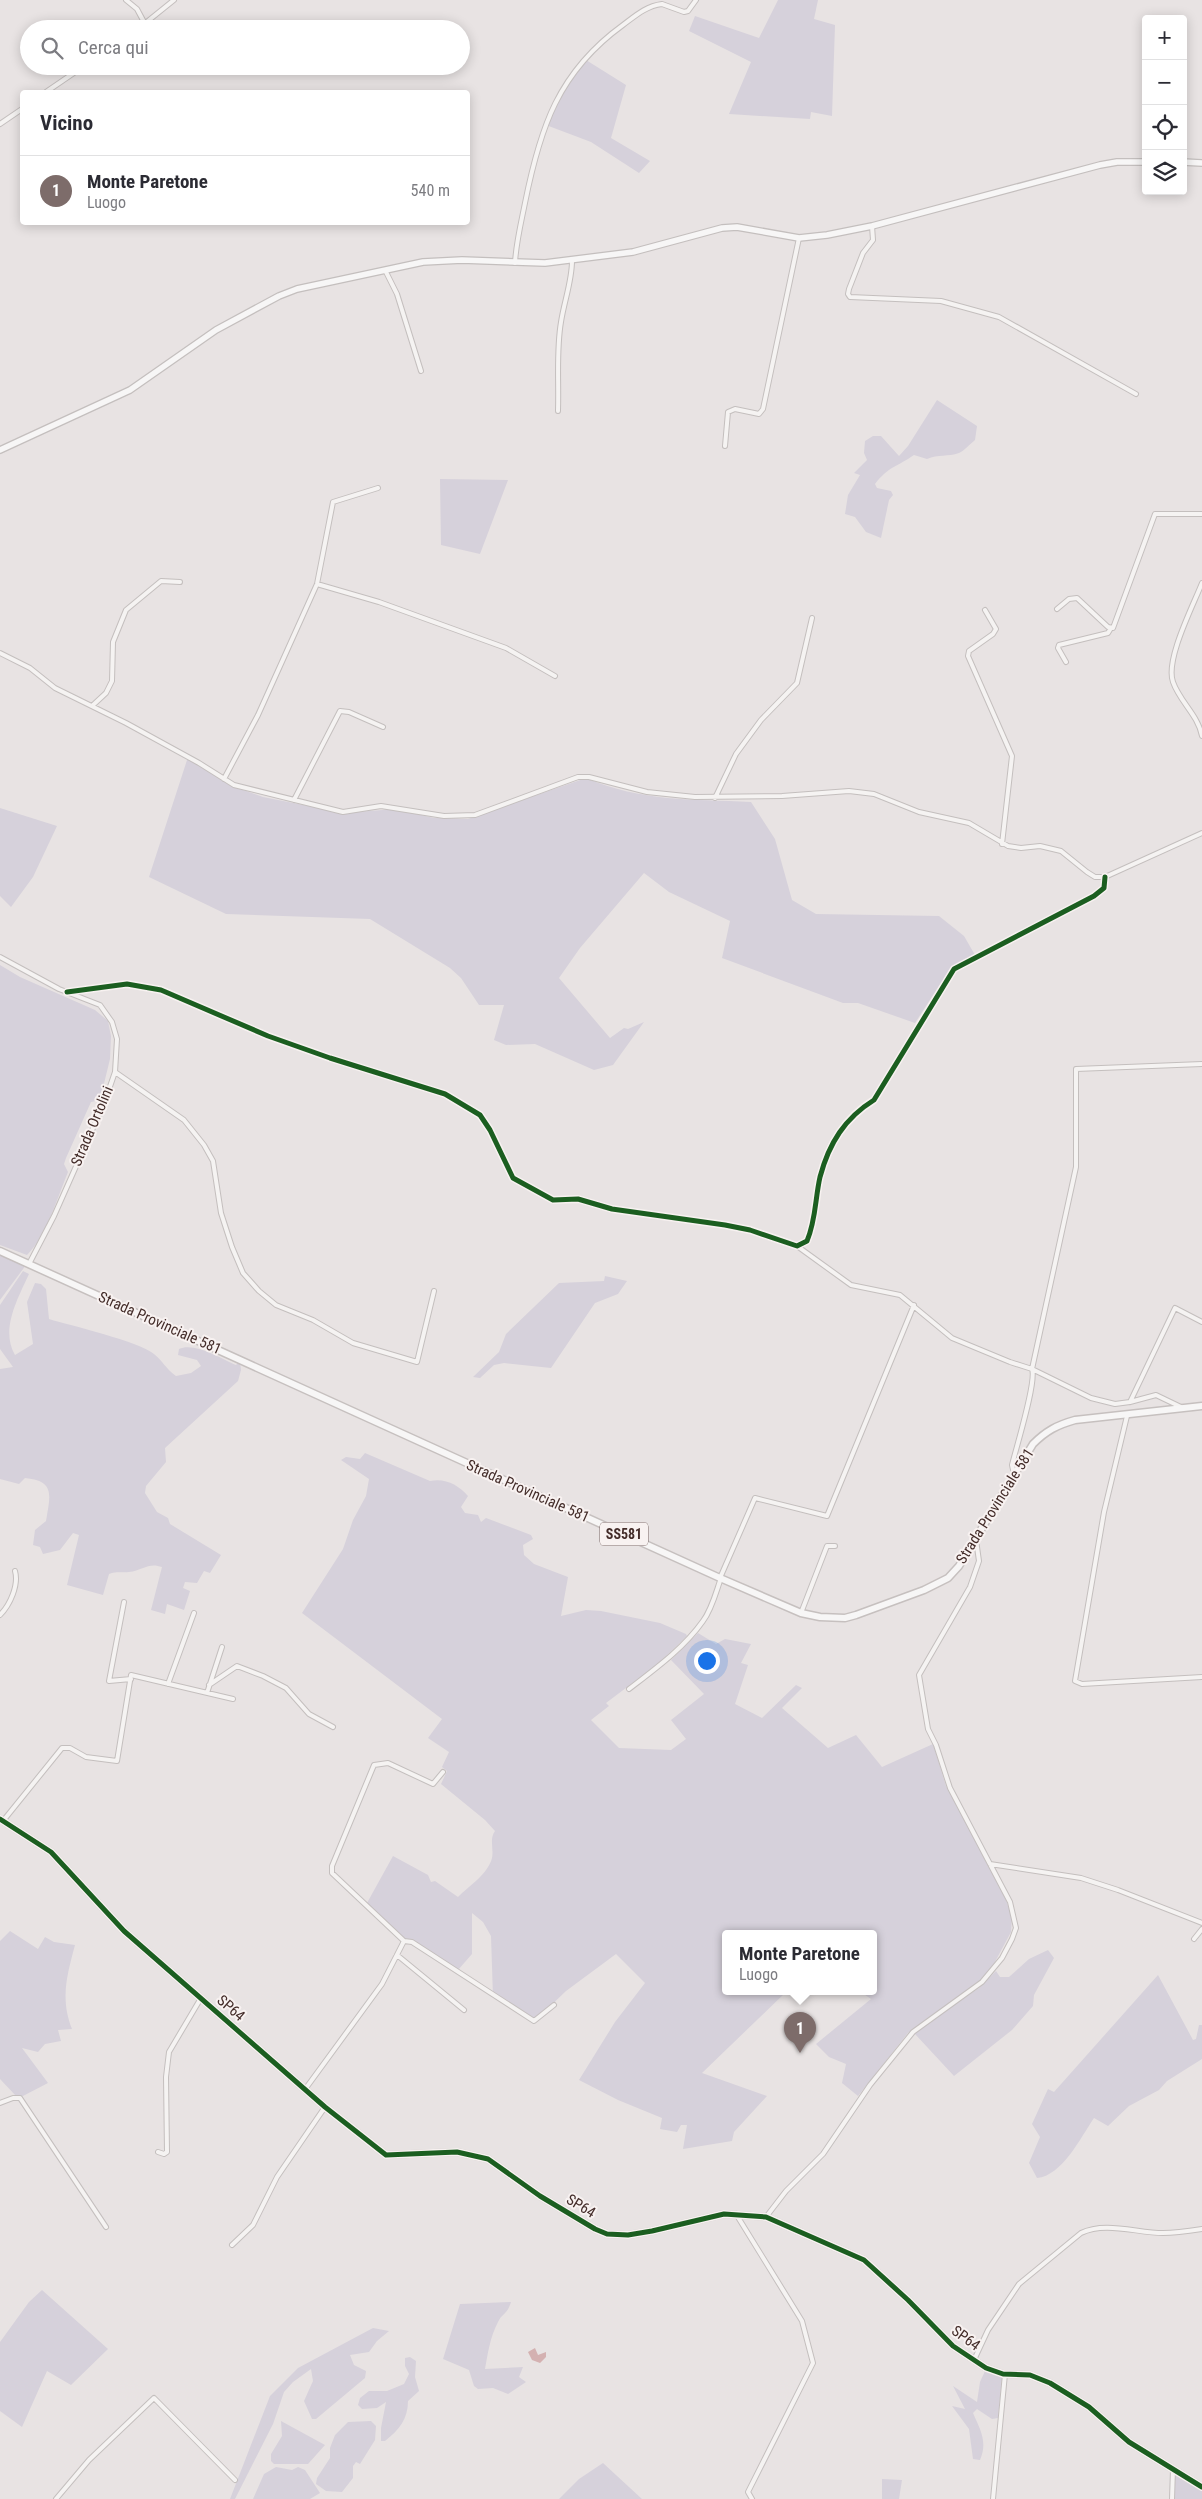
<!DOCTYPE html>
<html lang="it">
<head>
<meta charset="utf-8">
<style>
  body { margin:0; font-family:"Roboto Condensed",sans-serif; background:#f7f7f7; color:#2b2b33 }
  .controls { position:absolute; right:15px; top:15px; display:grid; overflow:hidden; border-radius:5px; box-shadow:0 2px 12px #0003 }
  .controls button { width:45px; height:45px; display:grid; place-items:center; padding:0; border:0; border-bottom:1px solid #e1e1e2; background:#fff; color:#2b2b33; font:25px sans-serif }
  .you { position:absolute; left:706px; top:1660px; width:18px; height:18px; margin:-12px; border:4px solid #fff; border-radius:50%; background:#1a73e8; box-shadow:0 0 0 8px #1a73e833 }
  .badge { display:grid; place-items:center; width:32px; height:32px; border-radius:50%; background:#7d6c6a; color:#fff; font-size:16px; font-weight:700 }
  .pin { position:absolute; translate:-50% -41px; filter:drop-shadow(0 1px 2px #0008) }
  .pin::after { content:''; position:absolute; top:26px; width:18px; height:15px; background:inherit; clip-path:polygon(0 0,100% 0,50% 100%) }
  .popup { position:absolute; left:722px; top:1930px; width:155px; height:65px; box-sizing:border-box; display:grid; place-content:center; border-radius:5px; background:#fff; filter:drop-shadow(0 1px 4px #0005); font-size:16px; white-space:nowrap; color:#7c7c81 }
  .popup b { font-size:19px; color:#2b2b33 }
  .popup::after { content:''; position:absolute; left:50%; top:100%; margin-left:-10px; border:10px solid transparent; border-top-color:#fff }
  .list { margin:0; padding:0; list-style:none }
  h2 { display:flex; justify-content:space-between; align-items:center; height:65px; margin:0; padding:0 20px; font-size:21px }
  h2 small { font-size:16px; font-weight:400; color:#7c7c81 }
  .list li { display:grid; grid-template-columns:32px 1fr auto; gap:15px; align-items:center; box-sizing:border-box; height:70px; padding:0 20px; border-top:1px solid #e1e1e2 }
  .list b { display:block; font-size:19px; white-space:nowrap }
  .list p { margin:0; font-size:16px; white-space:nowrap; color:#7c7c81 }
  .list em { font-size:16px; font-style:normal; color:#7c7c81 }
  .icon { flex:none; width:28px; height:28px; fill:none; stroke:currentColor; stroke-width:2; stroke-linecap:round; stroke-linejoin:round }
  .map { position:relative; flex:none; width:1202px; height:2499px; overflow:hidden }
  .search { position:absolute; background:#fff; box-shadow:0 2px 12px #0003; left:20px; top:20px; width:450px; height:55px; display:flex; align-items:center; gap:12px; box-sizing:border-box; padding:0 18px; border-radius:28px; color:#7c7c81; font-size:19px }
  .panel { position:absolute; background:#fff; box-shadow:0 2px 12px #0003; left:20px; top:90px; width:450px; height:135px; border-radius:5px }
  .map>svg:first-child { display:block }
  .green { fill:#d6d1db }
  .water { fill:#d4b1b1 }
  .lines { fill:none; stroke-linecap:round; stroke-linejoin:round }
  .street-casing { stroke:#c4bfbe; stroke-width:6 }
  .secondary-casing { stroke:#c4bfbe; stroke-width:8 }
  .primary-casing { stroke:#c6c0bf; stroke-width:9 }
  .street { stroke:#f5f3f2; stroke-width:4 }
  .secondary { stroke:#f7f6f6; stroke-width:5.5 }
  .primary { stroke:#f7f6f6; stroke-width:6 }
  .cycleway-casing { stroke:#f8f2f1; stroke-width:8 }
  .cycleway { stroke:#1b5e20; stroke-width:5 }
  .labels { text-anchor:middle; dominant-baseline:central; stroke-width:4; stroke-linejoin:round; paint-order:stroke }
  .shield { fill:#f8f2f1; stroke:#796765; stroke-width:1 }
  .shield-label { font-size:14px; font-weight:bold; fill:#432c29 }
  .street-label { font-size:15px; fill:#432c29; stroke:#f8f2f1 }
</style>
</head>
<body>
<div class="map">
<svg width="1202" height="2499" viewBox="0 0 1202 2499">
  <rect width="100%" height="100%" fill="#e8e3e3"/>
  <path class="green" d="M 778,0 L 818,0 L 814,19 L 835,25 L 832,116 L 811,112 L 810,119 L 729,114 L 751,62 L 689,31 L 695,16 L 759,38 Z
    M 586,60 L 626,85 L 611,138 L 650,161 L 639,173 L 591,142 L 546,125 L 565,87 Z
    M 937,400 L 977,426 L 975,440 C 970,444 964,451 959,453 C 948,457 938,454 927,459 L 914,455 C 897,467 889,466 875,484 L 877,488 L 891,491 L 893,495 L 889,500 L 881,538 L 866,532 L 855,517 L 845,514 L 848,495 L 860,475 L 854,473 L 867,460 L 864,453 L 865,441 L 873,436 L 881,436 L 899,456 L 908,446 Z
    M 440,479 L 508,480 L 480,554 L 441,545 Z
    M 188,757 L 232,786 L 263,797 L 344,813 L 395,809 L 434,818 L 468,819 L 586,778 C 642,802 692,799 751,802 L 775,839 L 792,900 L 816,914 L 939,916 L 964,936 L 975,955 L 946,975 L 915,1023 L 858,1003 L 843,1003 L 722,958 L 730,921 L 669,892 L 644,873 L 580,948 L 559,978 L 610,1038 L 624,1028 L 628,1029 L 644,1022 L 613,1065 L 594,1070 L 535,1044 L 506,1045 L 494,1040 L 504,1005 L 479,1005 L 461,978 L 450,968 L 370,919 L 226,914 L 149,877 Z
    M 0,808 L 57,826 L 33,877 L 11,907 L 0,896 Z
    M 0,965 L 20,977 L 95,1010 L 108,1021 L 111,1036 L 110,1059 L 100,1100 L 91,1102 L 66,1158 L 64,1164 L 68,1172 C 58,1196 46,1237 27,1255 L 0,1245 Z
    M 0,1254 L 26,1265 L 0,1300 Z
    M 23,1271 L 29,1274 C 18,1298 0,1330 15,1355 L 33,1344 L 27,1302 L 35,1283 L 41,1284 L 46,1289 L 49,1319 C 72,1326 138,1341 154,1354 C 162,1360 166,1369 176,1376 L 191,1373 L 201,1366 L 197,1360 L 178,1355 L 179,1349 C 195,1342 221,1359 236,1365 L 240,1361 L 241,1370 L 238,1381 L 165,1448 L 166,1462 L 146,1486 L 145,1493 L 157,1512 L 168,1518 L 170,1524 L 221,1555 L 210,1573 L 204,1571 L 197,1583 L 185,1582 L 183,1588 L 190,1591 L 184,1610 L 167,1604 L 165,1614 L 151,1610 L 162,1567 C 149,1562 143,1570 129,1572 C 122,1573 117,1571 109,1574 L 103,1595 L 67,1585 L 79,1535 L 73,1533 L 60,1550 L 43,1554 L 40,1547 L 33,1545 L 35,1530 L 46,1521 C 50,1496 56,1481 25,1478 L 19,1484 L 0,1479 L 0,1369 L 13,1367 L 0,1349 L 0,1305 Z
    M 605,1276 L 627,1281 L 618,1294 L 595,1303 L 551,1368 L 504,1363 L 494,1365 L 480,1378 L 473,1377 L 499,1352 L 506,1334 L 559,1283 L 604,1281 Z
    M 365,1453 L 430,1481 C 446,1478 458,1485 468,1496 L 461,1507 L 465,1513 L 478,1515 L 481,1522 L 486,1518 L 531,1535 L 533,1539 L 523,1545 L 524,1555 L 534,1564 L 568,1577 L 561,1616 L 586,1610 L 601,1611 L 660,1623 L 686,1634 L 687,1636 L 659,1663 L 606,1703 L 609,1706 L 591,1720 L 619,1748 L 671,1750 L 686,1739 L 671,1720 L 704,1694 L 671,1660 L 698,1633 L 716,1644 L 725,1639 L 751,1644 L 741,1663 L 748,1665 L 735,1704 L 762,1718 L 796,1685 L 802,1688 L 782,1708 L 828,1748 L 856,1735 L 882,1767 L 933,1744 L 946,1786 L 1006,1900 L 1012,1918 L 1011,1932 L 989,1973 L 977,1985 L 908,2033 L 858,2096 L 842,2083 L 846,2064 L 829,2057 L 816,2044 L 871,1999 L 861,1992 L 874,1992 L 874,1934 L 726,1934 L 726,1992 L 786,1992 L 702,2073 L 767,2096 L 734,2132 L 732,2141 L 683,2149 L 687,2125 L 681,2125 L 677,2132 L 660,2129 L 662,2118 L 618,2100 L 579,2080 L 615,2022 L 645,1983 L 616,1954 L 566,1991 L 539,2017 L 531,2020 L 493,1997 L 491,1936 L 483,1922 L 472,1913 L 472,1954 L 458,1970 L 418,1944 L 404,1939 L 367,1903 L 393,1856 L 428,1875 L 431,1882 L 435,1881 L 458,1897 C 469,1886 488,1874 492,1858 C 494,1849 489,1839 495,1831 L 485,1820 L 441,1784 L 447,1771 L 442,1767 L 449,1752 L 428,1738 L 442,1719 L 302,1613 L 343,1549 L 353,1520 L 366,1496 L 369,1479 L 341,1460 L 346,1457 L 360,1459 Z
    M 10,1931 L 38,1949 L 45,1937 L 54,1942 L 75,1945 C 67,1975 60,1999 72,2029 L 58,2030 L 61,2041 L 45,2044 L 38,2052 L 22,2048 L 48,2083 L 21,2097 L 16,2096 L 0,2079 L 0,1941 Z
    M 1048,1950 L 1054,1958 L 1034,1995 L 1033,2006 L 1012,2030 L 954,2076 L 915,2034 L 918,2030 L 979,1988 L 996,1971 L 1000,1977 L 1009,1977 L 1029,1959 Z
    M 1158,1975 L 1193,2040 L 1196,2039 L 1199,2025 L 1202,2025 L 1202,2059 L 1167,2081 L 1159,2090 L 1129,2106 L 1108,2126 L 1094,2118 C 1081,2137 1062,2176 1037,2178 L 1029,2163 L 1040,2137 L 1032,2124 L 1048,2089 L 1054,2092 Z
    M 42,2290 L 108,2349 L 71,2385 L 47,2371 L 22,2427 L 0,2411 L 0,2342 L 29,2302 Z
    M 511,2302 C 507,2315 502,2313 498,2322 C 490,2337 488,2353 485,2369 L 523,2367 L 519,2377 L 526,2382 L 508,2394 L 493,2388 L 478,2389 L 474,2386 L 469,2370 L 443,2359 L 460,2304 Z
    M 373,2328 L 389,2331 L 377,2341 L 369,2352 L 350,2355 L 354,2365 L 366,2371 L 365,2378 L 316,2419 L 312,2419 L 304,2401 L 313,2381 L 311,2369 L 293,2382 L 284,2392 L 273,2424 L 235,2499 L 230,2499 L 270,2396 L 298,2368 Z
    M 410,2357 L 416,2361 L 415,2377 L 419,2391 L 408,2401 C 408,2419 399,2430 385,2441 L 381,2441 L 381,2428 L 386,2402 L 377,2408 L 362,2409 L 358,2405 L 360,2398 L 369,2391 L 387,2391 L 404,2384 L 409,2374 L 405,2366 L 405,2358 Z
    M 985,2371 L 1002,2377 L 998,2418 L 992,2419 L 977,2409 L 973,2413 C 980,2429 988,2442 980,2460 L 973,2459 L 969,2429 L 952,2406 L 965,2409 L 953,2386 L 977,2402 L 980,2382 Z
    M 281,2421 L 325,2445 L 308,2464 L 274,2464 L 271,2461 L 271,2454 L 282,2436 Z
    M 371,2421 L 376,2426 L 375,2440 L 360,2464 L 356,2462 L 353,2466 L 353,2478 L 342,2492 L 326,2491 L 316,2484 L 317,2478 L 330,2458 L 330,2448 L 335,2435 L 348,2422 Z
    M 603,2463 L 642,2499 L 559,2499 L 579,2479 Z
    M 276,2467 L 292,2470 L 298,2467 L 305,2470 L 320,2493 L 310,2499 L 253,2499 L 264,2474 Z
    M 1174,2472 L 1202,2490 L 1202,2499 L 1173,2499 Z
    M 882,2479 L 902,2480 L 899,2499 L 882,2499 Z"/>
  <path class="water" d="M 535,2348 L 538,2355 L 546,2352 L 546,2357 L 540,2363 L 532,2360 L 528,2352 Z"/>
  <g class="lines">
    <defs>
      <path id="street" d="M 126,0 L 137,9 L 145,24
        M 138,29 L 174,0
        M 46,92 L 84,66
        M 0,124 L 22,109
        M 872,226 L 873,240 L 863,253 L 849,289 L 848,294 L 850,297 L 941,301 L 999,317 L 1136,394
        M 515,263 C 516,243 521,223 525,203 C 540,128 558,72 623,25 C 635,16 646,6 662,4 L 684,12 L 688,11 L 696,0
        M 385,270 L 397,294 L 421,371
        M 558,411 C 559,381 556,351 561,322 C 564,302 572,281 572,261
        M 725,446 L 728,412 L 735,409 L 759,414 L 763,409 L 799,238
        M 1202,583 C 1193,606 1165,660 1173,682 C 1180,702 1198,715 1202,736
        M 317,584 L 379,602 L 506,648 L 555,676
        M 1057,609 L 1069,599 L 1077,598 L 1108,627 L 1113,628 L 1155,514 L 1202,514
        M 985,610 L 996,629 L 993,634 L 969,651 L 968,656 L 1012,756 L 1002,844
        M 0,653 L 30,668 L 55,688 L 126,723 L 199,763 L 234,785 L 343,812 L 381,806 L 444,816 L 475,815 L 578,777 L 589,777 L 647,792 L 695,797 L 782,796 L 849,791 L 874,794 L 919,812 L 969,823 L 1008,846 L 1021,848 L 1040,846 L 1061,851 L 1087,872 L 1095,877 L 1105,877 L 1202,833
        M 1066,662 L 1058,648 L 1059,645 L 1108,633 L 1111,628
        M 92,706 L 106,693 L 112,681 L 113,642 L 126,610 L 161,581 L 180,582
        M 224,779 L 258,715 L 317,584 L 333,502 L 378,488
        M 715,798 L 736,754 L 761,720 L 797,683 L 812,618
        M 294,800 L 340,711 L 349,712 L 383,727
        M 0,957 L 59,989 L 100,1005 L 112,1022 L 117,1039 L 115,1072 L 105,1101 L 54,1216 L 29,1264
        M 67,992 L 127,984 L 161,990 L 268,1036 L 330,1058 L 445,1094 L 480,1115 L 490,1130 L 513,1178 L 553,1200 L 578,1199 L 612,1209 L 725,1225 L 750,1230 L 797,1246 L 807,1241 C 816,1220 815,1199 820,1177 C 829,1143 845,1118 874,1100 L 954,969 L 1094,896 L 1104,888 L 1105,877
        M 115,1072 L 184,1120 L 204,1145 L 213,1161 L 221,1213 L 232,1247 L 243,1273 L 259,1291 L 276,1305 L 313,1320 L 353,1343 L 417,1362 L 434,1291
        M 797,1246 L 851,1285 L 900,1295 L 952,1338 L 1010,1362 L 1032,1369 L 1091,1398 L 1115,1404 L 1130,1402 L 1156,1395 L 1183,1408
        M 1130,1402 L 1175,1308 L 1202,1322
        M 1127,1416 L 1104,1512 L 1075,1681 L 1082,1684 L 1202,1677
        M 1014,1474 L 1012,1465 C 1016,1448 1037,1381 1032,1369 L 1076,1167 L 1076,1069 L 1202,1064
        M 720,1578 L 755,1498 L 827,1516 L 914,1305
        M 124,1602 L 109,1681 L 131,1679
        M 801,1613 L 827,1546 L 835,1546
        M 0,1615 C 10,1605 19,1585 15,1571
        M 168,1684 L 194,1613
        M 209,1685 L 237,1666 L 263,1676 L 286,1688 L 309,1714 L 333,1727
        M 629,1689 C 655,1669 684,1648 703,1621 C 712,1609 716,1592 721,1578
        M 207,1693 L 222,1647
        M 3,1821 L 62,1748 L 70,1748 L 86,1757 L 117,1761 L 131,1675 L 233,1699
        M 990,1864 L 1081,1878 L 1118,1890 L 1202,1923
        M 1194,1939 L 1202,1929
        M 404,1941 L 412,1942 L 534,2021 L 554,2005
        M 397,1955 L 464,2010
        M 306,2088 L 382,1984 L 404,1941 L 332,1873 L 332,1866 L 374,1765 L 388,1763 L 433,1784 L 443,1772
        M 0,2103 L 13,2098 L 20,2098 L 106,2227
        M 158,2152 L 164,2154 L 167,2152 L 166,2077 L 169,2052 L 201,1998
        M 736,2214 L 802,2321 L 813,2363 L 748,2492 L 752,2499
        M 766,2217 L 786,2191 L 823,2154 L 870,2085 L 913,2032 L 982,1982 L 1002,1958 L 1012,1939 L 1016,1928 L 1010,1902 L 950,1788 L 936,1745 L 928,1729 L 919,1675 L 970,1587 L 979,1561 L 976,1540
        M 232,2245 L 253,2225 L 277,2177 L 325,2107
        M 974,2360 L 988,2330 L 1019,2284 L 1081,2233 C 1105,2221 1137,2233 1163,2233 C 1176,2233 1189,2231 1202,2229
        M 56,2499 L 89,2460 L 154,2398 L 235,2480
        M 993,2499 L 1005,2374
        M 1172,2499 L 1173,2469"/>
      <path id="secondary" d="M 1183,162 L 1202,163
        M 0,450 L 130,390 L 216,330 L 279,296 L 297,289 L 423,262 L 462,260 L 545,263 L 633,252 L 722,228 L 737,227 L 799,238 L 827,235 L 872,226 L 1100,165 L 1117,162 L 1146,162
        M 0,1819 L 51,1852 L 124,1931 L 325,2107 L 386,2155 L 457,2152 L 488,2159 L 540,2196 L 595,2229 L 607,2234 L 628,2235 L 652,2231 L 724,2214 L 766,2217 L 864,2260 L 908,2300 L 953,2346 L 986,2368 L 1003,2374 L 1030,2375 L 1050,2383 L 1089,2407 L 1129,2442 L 1202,2487"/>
      <path id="primary" d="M 0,1251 L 720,1578 L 801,1613 L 820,1617 L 845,1618 L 856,1615 L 924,1590 L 948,1578 L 959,1566 L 1033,1444 C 1046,1431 1057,1425 1075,1420 L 1202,1406"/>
    </defs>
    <use href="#street" class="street-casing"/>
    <use href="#secondary" class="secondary-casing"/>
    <use href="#primary" class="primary-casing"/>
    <use href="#street" class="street"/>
    <use href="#secondary" class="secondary"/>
    <use href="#primary" class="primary"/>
    <defs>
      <path id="cycleway" d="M 67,992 L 127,984 L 161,990 L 268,1036 L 330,1058 L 445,1094 L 480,1115 L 490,1130 L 513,1178 L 553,1200 L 578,1199 L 612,1209 L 725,1225 L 750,1230 L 797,1246 L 807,1241 C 816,1220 815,1199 820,1177 C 829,1143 845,1118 874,1100 L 954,969 L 1094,896 L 1104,888 L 1105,877
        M 0,1819 L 51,1852 L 124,1931 L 325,2107 L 386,2155 L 457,2152 L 488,2159 L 540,2196 L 595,2229 L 607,2234 L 628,2235 L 652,2231 L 724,2214 L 766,2217 L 864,2260 L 908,2300 L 953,2346 L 986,2368 L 1003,2374 L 1030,2375 L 1050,2383 L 1089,2407 L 1129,2442 L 1202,2487"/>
    </defs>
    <use href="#cycleway" class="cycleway-casing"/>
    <use href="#cycleway" class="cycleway"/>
  </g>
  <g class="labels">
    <rect class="shield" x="600" y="1522.5" width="48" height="23" rx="4"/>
    <g class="shield-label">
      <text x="624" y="1534">SS581</text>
    </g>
    <g class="street-label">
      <text transform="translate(92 1126) rotate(-67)">Strada Ortolini</text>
      <text transform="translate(160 1323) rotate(24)">Strada Provinciale 581</text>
      <text transform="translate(528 1491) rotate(24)">Strada Provinciale 581</text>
      <text transform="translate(995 1506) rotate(-58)">Strada Provinciale 581</text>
      <text transform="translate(231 2008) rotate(41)">SP64</text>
      <text transform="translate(581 2206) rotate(31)">SP64</text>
      <text transform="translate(966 2338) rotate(36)">SP64</text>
    </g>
  </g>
</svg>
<div class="controls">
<button>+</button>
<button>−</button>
<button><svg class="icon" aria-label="locate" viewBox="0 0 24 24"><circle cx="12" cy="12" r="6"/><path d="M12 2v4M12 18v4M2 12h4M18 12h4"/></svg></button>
<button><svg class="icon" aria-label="layers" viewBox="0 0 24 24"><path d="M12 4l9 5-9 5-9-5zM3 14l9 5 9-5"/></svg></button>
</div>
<div class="you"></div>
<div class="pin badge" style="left:800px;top:2053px">1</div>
<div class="popup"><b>Monte Paretone</b>Luogo</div>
<div class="search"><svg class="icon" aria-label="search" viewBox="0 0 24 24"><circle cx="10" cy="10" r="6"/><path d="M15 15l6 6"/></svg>Cerca qui</div>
<section class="panel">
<h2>Vicino<small></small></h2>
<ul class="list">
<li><span class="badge">1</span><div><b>Monte Paretone</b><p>Luogo</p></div><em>540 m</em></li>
</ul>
</section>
</div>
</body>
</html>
